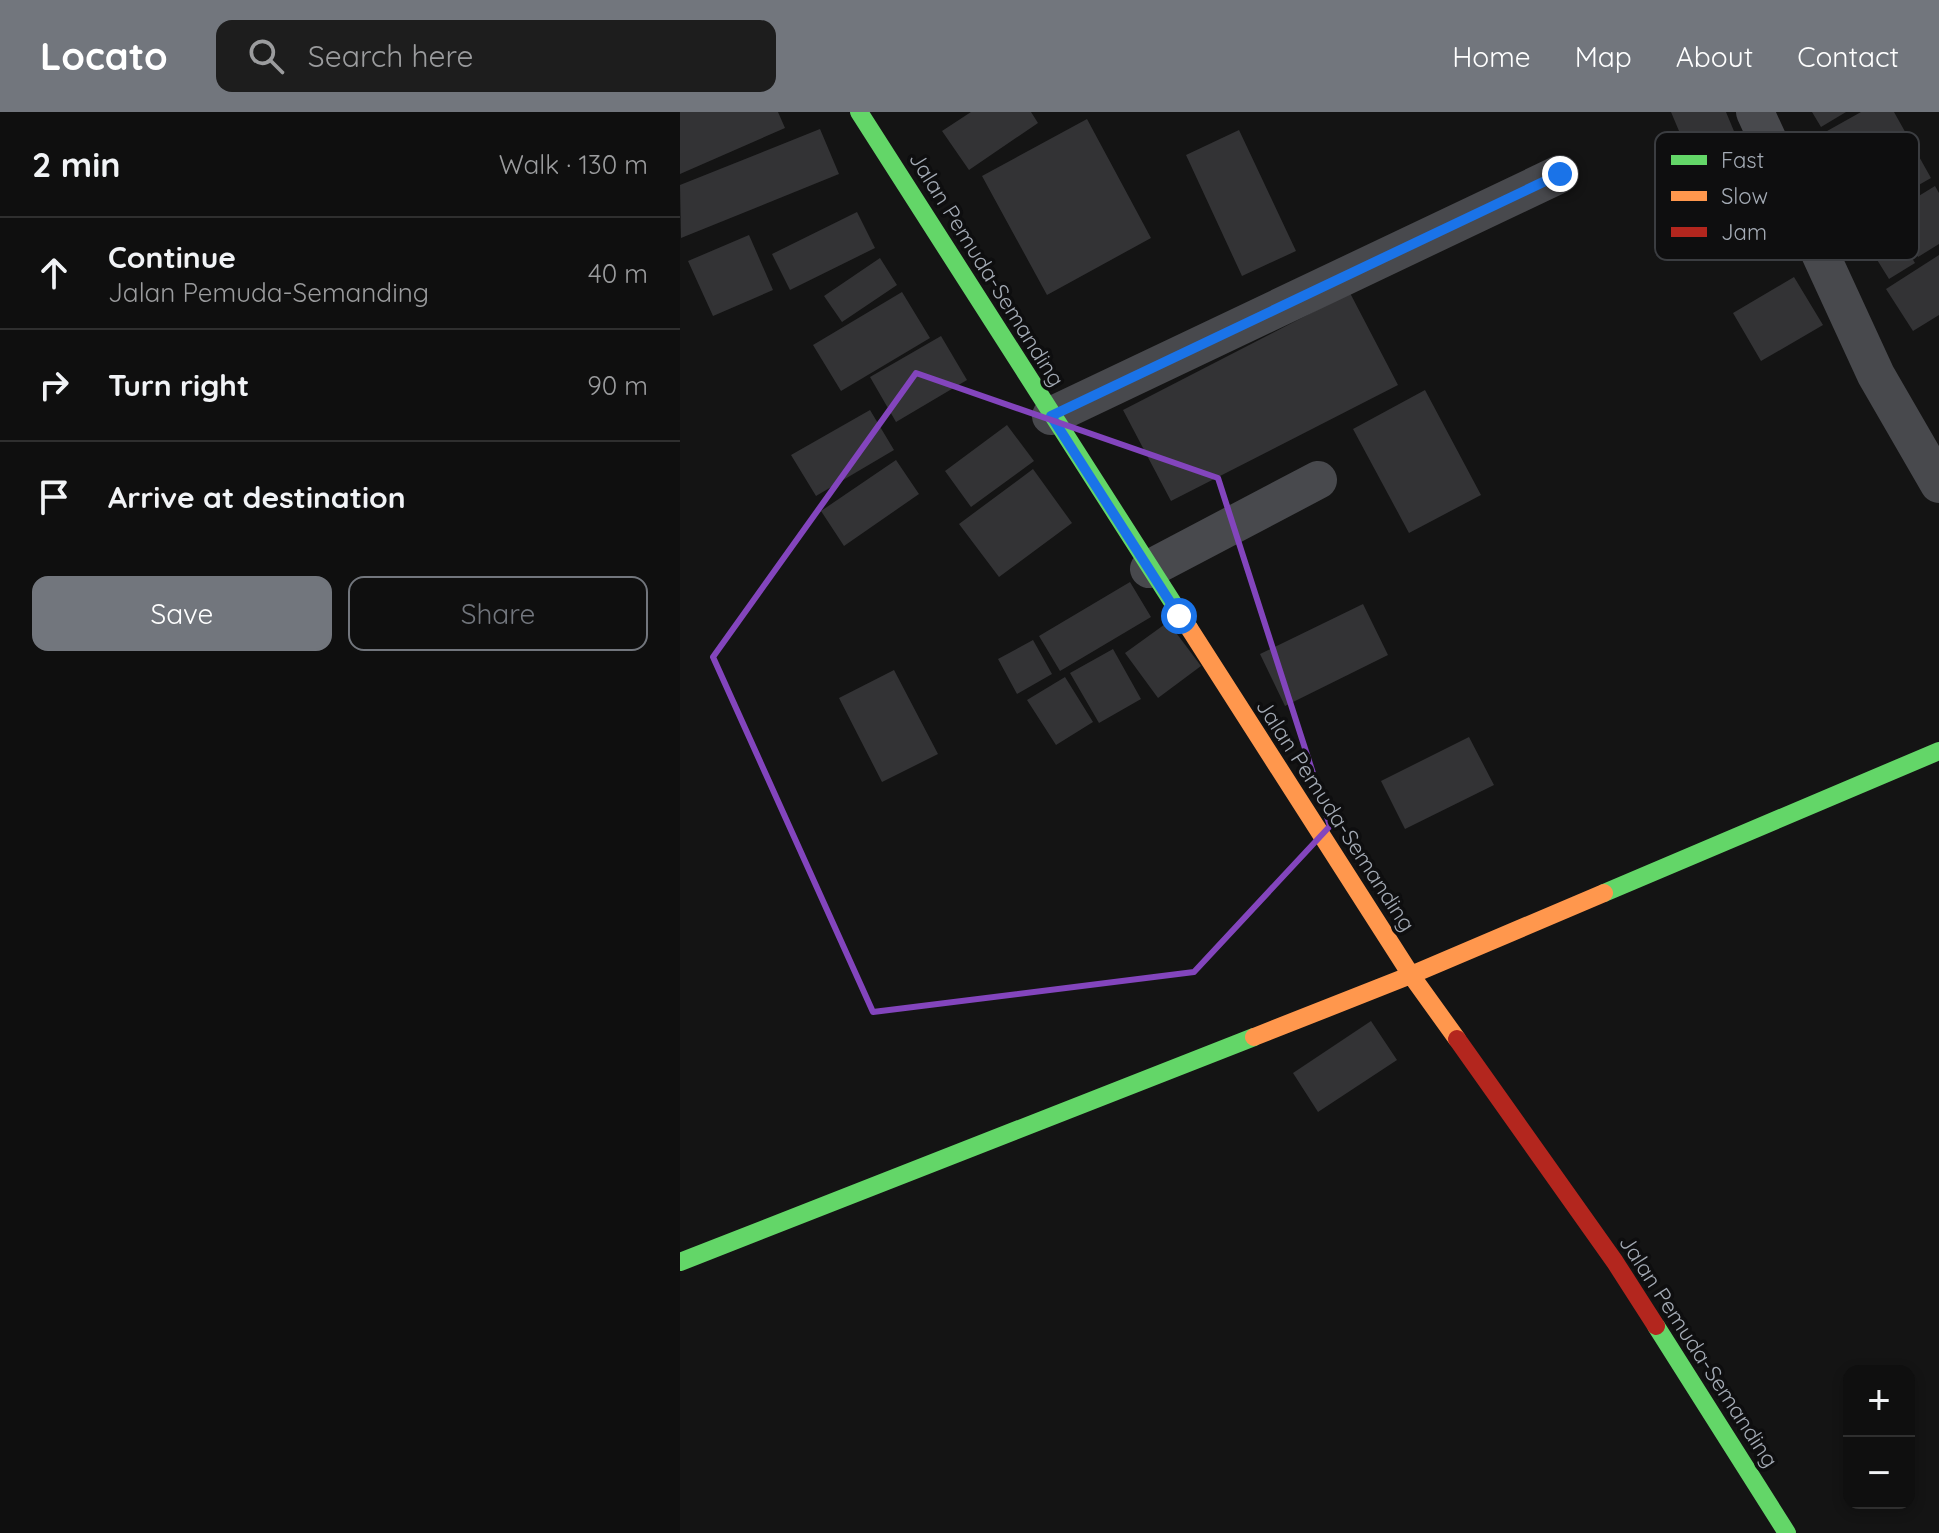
<!DOCTYPE html>
<html lang="en">
<head>
<meta charset="utf-8">
<style>
  body { margin:0; font-family:Quicksand,sans-serif; background:#1d1d1d; color:#f1f3f6 }
  .controls { position:absolute; right:24px; bottom:24px; display:grid; overflow:hidden; border-radius:16px; box-shadow:0 4px 12px #0003 }
  .controls button { width:72px; height:72px; display:grid; place-items:center; padding:0; border:0; border-bottom:2px solid #2f2f2f; background:#0f0f0f; color:#f1f3f6; font:40px sans-serif }
  .stop { position:absolute; width:24px; height:24px; margin:-18px; border:6px solid #1a73e8; border-radius:50%; background:#fff }
  .stop.end { background:#1a73e8; border-color:#fff; box-shadow:0 2px 8px #0008 }
  .list { margin:0; padding:0; list-style:none }
  h2 { display:flex; justify-content:space-between; align-items:center; height:104px; margin:0; padding:0 32px; font-size:34px }
  h2 small { font-size:26px; font-weight:400; color:#9b9c9e }
  .list li { display:grid; grid-template-columns:52px 1fr auto; gap:24px; align-items:center; box-sizing:border-box; height:112px; padding:0 32px; border-top:2px solid #2f2f2f }
  .list b { display:block; font-size:30px; white-space:nowrap }
  .list p { margin:0; font-size:26px; white-space:nowrap; color:#9b9c9e }
  .list em { font-size:26px; font-style:normal; color:#9b9c9e }
  .actions { display:flex; gap:16px; padding:24px 32px }
  .actions a { flex:1; padding:18px 0; border:2px solid #72767d; border-radius:16px; text-align:center; font-size:28px; color:#72767d }
  .actions .main { background:#72767d; color:#fff }
  .icon { flex:none; width:44px; height:44px; fill:none; stroke:currentColor; stroke-width:2; stroke-linecap:round; stroke-linejoin:round }
  .map { position:relative; flex:none; width:1259px; height:1421px; overflow:hidden }
  header { display:flex; align-items:center; gap:48px; box-sizing:border-box; height:112px; padding:0 40px; background:#72767d; color:#fff }
  header strong { font-size:38px }
  nav { display:flex; gap:44px; margin-inline-start:auto; font-size:28px }
  .search { width:560px; height:72px; background:#1d1d1d; display:flex; align-items:center; gap:20px; box-sizing:border-box; padding:0 28px; border-radius:16px; color:#9b9c9e; font-size:30px }
  main { display:flex }
  aside { flex:1; background:#0f0f0f }
  .map>svg:first-child { display:block }
  .building { fill:#333335 }
  .lines { fill:none; stroke-linecap:round; stroke-linejoin:round }
  .street { stroke:#48494d; stroke-width:38 }
  .fast { stroke:#63d668; stroke-width:18 }
  .slow { stroke:#ff974d; stroke-width:18 }
  .jam { stroke:#b3261e; stroke-width:18 }
  .route { stroke:#1a73e8; stroke-width:10 }
  .marked { fill:none; stroke:#8345bd; stroke-width:6; stroke-linejoin:round }
  .labels { text-anchor:middle; dominant-baseline:central; stroke-width:7; stroke-linejoin:round; paint-order:stroke }
  .street-label { font-size:22px; fill:#a4abb5; stroke:#0e0e0f }
  .key { fill:#0e0e0f; stroke:#3b3d41; stroke-width:2 }
  .key-label { font-size:22px; fill:#a4abb5 }
</style>
</head>
<body>
<header>
<strong>Locato</strong>
<div class="search"><svg class="icon" aria-label="search" viewBox="0 0 24 24"><circle cx="10" cy="10" r="6"/><path d="M15 15l6 6"/></svg>Search here</div>
<nav><a>Home</a><a>Map</a><a>About</a><a>Contact</a></nav>
</header>
<main>
<aside>
<h2>2 min<small>Walk · 130 m</small></h2>
<ul class="list">
<li><svg class="icon" aria-label="ahead" viewBox="0 0 24 24"><path d="M12 20V5M6 11l6-6 6 6"/></svg><div><b>Continue</b><p>Jalan Pemuda-Semanding</p></div><em>40 m</em></li>
<li><svg class="icon" aria-label="right" viewBox="0 0 24 24"><path d="M7 20v-9h11M14 6l5 5-5 5"/></svg><div><b>Turn right</b></div><em>90 m</em></li>
<li><svg class="icon" aria-label="arrive" viewBox="0 0 24 24"><path d="M6 21V4h12l-3 4 3 4H6"/></svg><div><b>Arrive at destination</b></div></li>
</ul>
<div class="actions"><a class="main">Save</a><a>Share</a></div>
</aside>
<div class="map">
<svg width="1259" height="1421" viewBox="0 0 1259 1421">
  <rect width="100%" height="100%" fill="#141414"/>
  <path class="building" d="M 0,0 L 98,0 L 105,16 L 0,62 Z
    M 291,0 L 351,0 L 358,11 L 289,58 L 262,19 Z
    M 991,0 L 1046,0 L 1061,36 L 1015,57 Z
    M 1132,0 L 1166,0 L 1141,15 Z
    M 1181,0 L 1214,0 L 1251,66 L 1177,108 L 1131,28 Z
    M 407,7 L 471,126 L 367,183 L 302,64 Z
    M 140,17 L 159,62 L 1,126 L 0,73 Z
    M 559,18 L 616,139 L 562,164 L 506,43 Z
    M 1255,74 L 1259,81 L 1259,132 L 1238,145 L 1211,101 Z
    M 1203,98 L 1235,151 L 1209,167 L 1176,114 Z
    M 177,100 L 195,136 L 110,178 L 92,142 Z
    M 69,123 L 93,178 L 33,204 L 8,149 Z
    M 1259,143 L 1259,203 L 1233,219 L 1206,177 Z
    M 200,146 L 217,173 L 162,210 L 144,184 Z
    M 1114,165 L 1143,213 L 1081,249 L 1053,201 Z
    M 222,180 L 250,226 L 161,279 L 133,233 Z
    M 670,181 L 718,273 L 491,389 L 443,298 Z
    M 261,224 L 287,268 L 216,310 L 190,265 Z
    M 745,278 L 801,383 L 729,421 L 673,317 Z
    M 190,298 L 214,338 L 136,384 L 111,343 Z
    M 327,313 L 354,349 L 291,395 L 265,359 Z
    M 216,348 L 239,382 L 164,434 L 141,399 Z
    M 353,357 L 392,411 L 319,465 L 279,412 Z
    M 450,470 L 471,505 L 380,559 L 359,524 Z
    M 683,492 L 708,543 L 605,594 L 580,542 Z
    M 488,510 L 521,554 L 478,586 L 445,541 Z
    M 353,528 L 372,562 L 337,582 L 318,547 Z
    M 433,537 L 461,587 L 419,611 L 390,561 Z
    M 214,558 L 258,642 L 202,670 L 159,586 Z
    M 385,565 L 413,610 L 376,633 L 347,588 Z
    M 789,625 L 814,673 L 725,717 L 701,669 Z
    M 691,909 L 717,948 L 638,1000 L 613,961 Z"/>
  <g class="lines">
    <path class="street" d="M 1075,0 L 1196,263 L 1259,372
      M 371,304 L 880,62
      M 469,457 L 638,368"/>
    <path class="fast" d="M 179,0 L 509,516
      M 924,781 L 1259,639
      M 0,1150 L 574,925
      M 976,1214 L 1107,1421"/>
    <path class="slow" d="M 509,516 L 731,863 L 777,927
      M 574,925 L 731,863 L 924,781"/>
    <path class="jam" d="M 777,927 L 935,1150 L 976,1214"/>
  </g>
  <g class="lines">
    <path class="route" d="M 499,504 L 371,304 L 880,62"/>
  </g>
  <path class="marked" d="M 236,261 L 538,366 L 650,714 L 514,860 L 193,900 L 33,545 Z"/>
  <g class="labels">
    <g class="street-label">
      <text transform="translate(307 157) rotate(58)">Jalan Pemuda-Semanding</text>
      <text transform="translate(656 703) rotate(57)">Jalan Pemuda-Semanding</text>
      <text transform="translate(1019 1239) rotate(57)">Jalan Pemuda-Semanding</text>
    </g>
  </g>
  <rect x="975" y="20" width="264" height="128" rx="12" class="key"/>
  <rect x="991" y="43" width="36" height="10" fill="#63d668"/>
  <rect x="991" y="79" width="36" height="10" fill="#ff974d"/>
  <rect x="991" y="115" width="36" height="10" fill="#b3261e"/>
  <g class="key-label">
    <text x="1041" y="56">Fast</text>
    <text x="1041" y="92">Slow</text>
    <text x="1041" y="128">Jam</text>
  </g>
</svg>
<div class="controls">
<button>+</button>
<button>−</button>
</div>
<div class="stop" style="left:499px;top:504px"></div>
<div class="stop end" style="left:880px;top:62px"></div>
</div>
</main>
</body>
</html>
